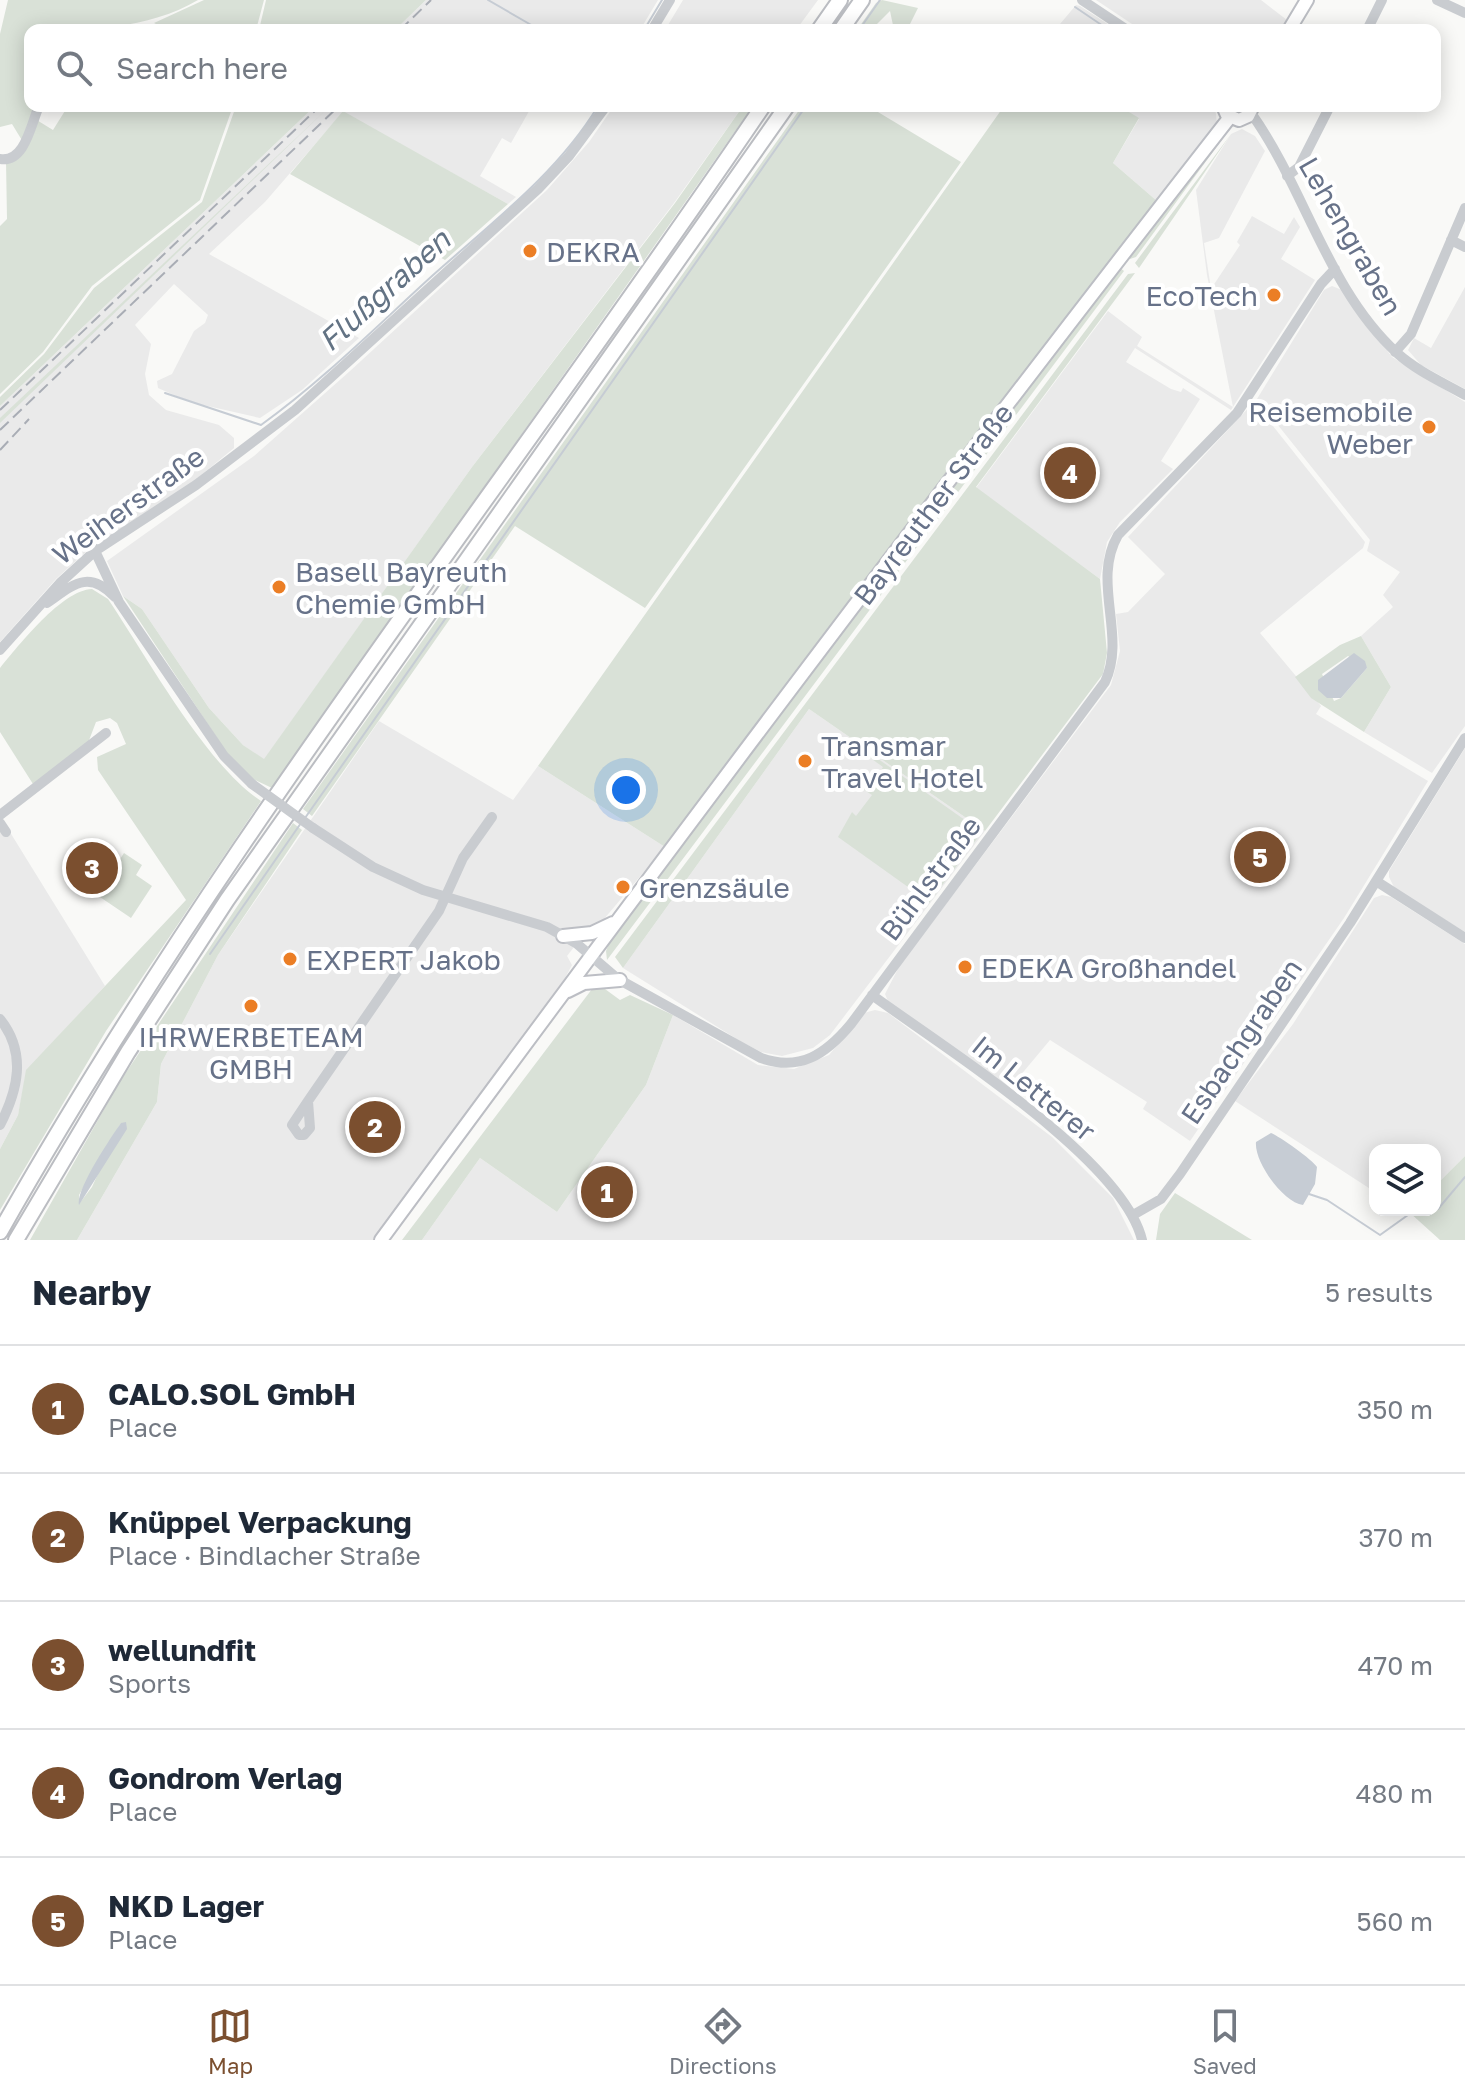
<!DOCTYPE html>
<html lang="en">
<head>
<meta charset="utf-8">
<style>
  body { margin:0; font-family:"Golos Text",sans-serif; background:#f2f2f3; color:#1f2937 }
  .controls { position:absolute; right:24px; bottom:24px; display:grid; overflow:hidden; border-radius:16px; box-shadow:0 4px 20px #0003 }
  .controls button { width:72px; height:72px; display:grid; place-items:center; padding:0; border:0; border-bottom:2px solid #e0e1e3; background:#fff; color:#1f2937; font:40px sans-serif }
  .you { position:absolute; left:626px; top:790px; width:28px; height:28px; margin:-20px; border:6px solid #fff; border-radius:50%; background:#1a73e8; box-shadow:0 0 0 12px #1a73e833 }
  .badge { display:grid; place-items:center; width:52px; height:52px; border-radius:50%; background:#7b4f2f; color:#fff; font-size:26px; font-weight:700 }
  .pin { position:absolute; translate:-50% -50%; border:4px solid #fff; box-shadow:0 2px 8px #0006 }
  .list { margin:0; padding:0; list-style:none }
  h2 { display:flex; justify-content:space-between; align-items:center; height:104px; margin:0; padding:0 32px; font-size:34px }
  h2 small { font-size:26px; font-weight:400; color:#747a83 }
  .list li { display:grid; grid-template-columns:52px 1fr auto; gap:24px; align-items:center; box-sizing:border-box; height:128px; padding:0 32px; border-top:2px solid #e0e1e3 }
  .list b { display:block; font-size:30px; white-space:nowrap }
  .list p { margin:0; font-size:26px; white-space:nowrap; color:#747a83 }
  .list em { font-size:26px; font-style:normal; color:#747a83 }
  .icon { flex:none; width:44px; height:44px; fill:none; stroke:currentColor; stroke-width:2; stroke-linecap:round; stroke-linejoin:round }
  .map { position:relative; flex:none; width:1465px; height:1240px; overflow:hidden }
  .search { position:absolute; background:#fff; box-shadow:0 4px 20px #0003; left:24px; right:24px; top:24px; height:88px; display:flex; align-items:center; gap:20px; box-sizing:border-box; padding:0 28px; border-radius:16px; color:#747a83; font-size:30px }
  .sheet { height:744px; background:#fff }
  nav { display:flex; justify-content:space-around; align-items:center; box-sizing:border-box; height:112px; border-top:2px solid #e0e1e3; background:#fff; font-size:22px; color:#747a83 }
  nav a { display:grid; justify-items:center; gap:4px }
  nav .on { color:#7b4f2f }
  .map>svg:first-child { display:block }
  .built { fill:#eaeaea }
  .green { fill:#d9e1d7; fill-rule:evenodd }
  .water { fill:#c6ccd4 }
  .lines { fill:none; stroke-linecap:round; stroke-linejoin:round }
  .stream { stroke:#c6ccd4; stroke-width:2 }
  .major-casing { stroke:#bcbec4; stroke-width:16 }
  .highway-casing { stroke:#bbbdc2; stroke-width:18 }
  .minor { stroke:#c9ccd0; stroke-width:10 }
  .major { stroke:#fff; stroke-width:12 }
  .highway { stroke:#fff; stroke-width:14 }
  .rail { stroke:#a9adb5; stroke-width:2; stroke-dasharray:12 6; stroke-linecap:butt }
  .minor-bridge { stroke:#c9ccd0; stroke-width:10 }
  .poi-dot { fill:#eb7e25; stroke:#fff; stroke-width:3 }
  .labels { text-anchor:middle; dominant-baseline:central; stroke-width:8; stroke-linejoin:round; paint-order:stroke }
  .street-label { font-size:28px; fill:#677289; stroke:#fff }
  .poi-label { font-size:28px; fill:#677289; stroke:#fff; text-anchor:start }
  .water-label { font-size:30px; font-style:italic; fill:#637384; stroke:#fff }
</style>
</head>
<body>
<div class="map">
<svg width="1465" height="1240" viewBox="0 0 1465 1240">
  <rect width="100%" height="100%" fill="#f9f9f7"/>
  <path class="built" d="M 426,0 L 658,0 L 640,30 L 395,30 Z
    M 683,0 L 818,0 L 796,30 L 665,30 Z
    M 1096,0 L 1261,0 L 1287,20 L 1281,30 L 1141,30 Z
    M 1076,5 L 1080,6 L 1117,30 L 1055,30 Z
    M 315,106 L 532,106 L 511,143 L 502,138 L 480,176 L 516,197 L 508,204 L 343,112 L 265,202 L 209,254 L 359,338 L 302,390 L 260,418 L 190,402 L 158,388 L 157,381 L 172,374 L 194,331 L 205,323 L 208,315 L 174,284 L 135,325 L 151,344 L 145,374 L 149,395 L 166,410 L 219,425 L 234,438 L 234,448 L 194,481 L 89,549 L 56,579 L 0,642 L 0,406 Z
    M 614,106 L 743,106 L 674,203 L 472,467 L 264,760 L 243,745 L 209,708 L 142,609 L 123,596 L 107,561 L 254,456 L 350,371 L 547,190 L 589,142 Z
    M 1119,106 L 1215,106 L 1217,123 L 1157,201 L 1113,163 L 1139,119 Z
    M 1242,129 L 1255,136 L 1265,151 L 1219,238 L 1204,243 L 1211,289 L 1240,245 L 1237,242 L 1252,216 L 1284,234 L 1294,217 L 1300,227 L 1281,259 L 1315,280 L 1231,410 L 1135,348 L 1126,362 L 1171,389 L 1181,392 L 1183,388 L 1200,399 L 1161,461 L 1173,469 L 1120,522 L 1107,542 L 1100,579 L 976,488 L 1108,311 L 1142,337 L 1137,346 L 1233,407 L 1207,275 L 1196,190 L 1231,134 Z
    M 1332,286 L 1342,290 L 1392,357 L 1465,402 L 1465,726 L 1432,773 L 1364,732 L 1391,687 L 1361,636 L 1393,607 L 1383,595 L 1400,572 L 1367,551 L 1370,540 L 1257,399 L 1324,290 Z
    M 1465,287 L 1465,389 L 1421,365 L 1408,350 L 1414,338 L 1431,348 Z
    M 1254,402 L 1365,542 L 1363,548 L 1260,633 L 1321,706 L 1316,714 L 1428,781 L 1344,918 L 1190,1141 L 1143,1109 L 1147,1102 L 1050,1040 L 1009,1089 L 888,1001 L 885,994 L 900,965 L 1111,685 L 1120,651 L 1116,614 L 1128,612 L 1165,574 L 1128,537 Z
    M 809,709 L 985,831 L 830,1035 L 813,1048 L 782,1056 L 761,1052 L 740,1041 L 623,968 Z
    M 379,721 L 513,800 L 538,766 L 665,847 L 604,919 L 588,929 L 567,956 L 572,965 L 565,978 L 374,1240 L 77,1240 L 157,1102 L 161,1064 L 218,955 Z
    M 1465,748 L 1465,932 L 1395,889 L 1389,877 L 1389,871 Z
    M 0,816 L 105,986 L 27,1070 L 18,1115 L 0,1149 Z
    M 1382,895 L 1391,897 L 1465,944 L 1465,1156 L 1435,1186 L 1435,1150 L 1375,1150 L 1375,1192 L 1235,1101 L 1293,1024 L 1374,898 Z
    M 875,1010 L 888,1013 L 1052,1137 L 1113,1198 L 1134,1240 L 422,1240 L 480,1158 L 557,1212 L 646,1085 L 673,1015 L 758,1065 L 794,1069 L 829,1055 L 864,1013 Z"/>
  <path class="green" d="M 8,0 L 198,0 C 147,30 86,30 30,30 L 30,106 L 37,106 L 23,142 L 12,124 L 0,127 L 0,34 Z
    M 204,0 L 264,0 L 256,30 L 168,30 L 154,23 Z
    M 266,0 L 426,0 L 395,30 L 259,30 Z
    M 882,0 L 918,8 L 907,30 L 894,30 L 890,11 L 871,30 L 857,30 L 876,3 Z
    M 68,106 L 233,106 L 200,200 L 92,286 L 43,352 L 0,394 L 0,226 L 7,219 L 6,161 L 16,158 L 35,119 L 53,130 Z
    M 236,106 L 315,106 L 0,406 L 0,397 L 44,354 L 94,288 L 202,202 Z
    M 330,106 L 0,423 L 0,418 Z
    M 743,106 L 753,106 L 272,788 L 251,778 L 227,753 L 123,596 L 142,609 L 209,708 L 243,745 L 264,759 L 472,467 L 675,203 Z
    M 802,106 L 868,106 L 961,162 L 645,608 L 515,526 L 312,816 L 303,809 Z
    M 1004,106 L 1119,106 L 1139,118 L 1113,163 L 1157,201 L 665,847 L 538,766 Z
    M 343,111 L 508,204 L 445,260 L 290,174 Z
    M 1226,134 L 1136,257 L 1130,259 L 1126,256 C 1166,221 1187,171 1226,134 Z
    M 1231,134 L 1139,268 L 1135,263 Z
    M 1119,267 L 1124,271 L 607,960 L 606,951 L 610,941 Z
    M 1135,273 L 976,487 L 1100,579 L 1107,653 L 1103,674 L 985,831 L 809,709 L 623,968 L 615,957 L 1128,274 Z
    M 92,589 L 108,599 C 147,657 206,765 261,801 L 106,1031 L 0,1210 L 0,1149 L 18,1115 L 26,1070 L 186,900 L 98,770 L 97,757 L 126,744 L 117,723 L 110,718 L 96,722 L 88,743 L 33,784 L 0,732 L 0,668 C 19,645 62,590 92,589 Z
    M 1361,636 L 1391,687 L 1364,732 L 1311,698 L 1295,677 L 1340,645 ZM 1348,656 L 1367,668 L 1341,698 L 1334,701 L 1322,674 Z
    M 864,749 L 982,832 L 926,907 L 912,898 L 915,892 L 838,837 L 852,812 L 856,816 L 872,795 L 858,786 L 865,776 L 878,784 L 884,778 L 879,773 L 883,767 L 862,752 Z
    M 293,823 L 302,830 L 218,955 L 161,1064 L 157,1102 L 77,1240 L 30,1240 L 119,1083 ZM 121,1123 L 92,1187 L 79,1204 L 79,1195 Z
    M 124,853 L 142,865 L 136,875 L 152,886 L 131,918 L 97,895 Z
    M 592,989 L 605,989 L 620,1000 L 630,995 L 673,1015 L 646,1085 L 557,1212 L 480,1158 L 422,1240 L 402,1240 Z
    M 1465,1156 L 1465,1240 L 1440,1240 L 1409,1212 L 1435,1210 L 1435,1186 Z
    M 1175,1193 L 1252,1240 L 1156,1240 L 1160,1214 Z"/>
  <path class="water" d="M 1354,653 L 1365,661 L 1367,668 L 1341,698 L 1327,698 L 1318,690 L 1318,680 Z
    M 126,1122 L 127,1129 L 79,1205 C 75,1191 111,1137 121,1123 Z
    M 1271,1133 C 1279,1136 1313,1160 1317,1167 L 1315,1184 L 1303,1205 C 1283,1202 1254,1162 1256,1142 Z"/>
  <g class="lines">
    <path class="stream" d="M 488,0 L 540,30
      M 1075,7 L 1109,30
      M 644,30 L 662,0
      M 859,30 L 880,0
      M 165,393 L 261,425 C 322,381 376,327 432,276 C 489,225 558,173 598,106
      M 305,818 L 806,106
      M 210,954 L 301,823
      M 1309,1194 L 1327,1200 L 1380,1235 L 1415,1210
      M 1435,1207 L 1438,1209 L 1465,1177"/>
    <defs>
      <path id="major" d="M 1289,30 L 1307,0
        M 1223,106 L 1227,115 L 1239,120 L 1248,116 L 1253,106
        M 563,936 L 592,933 L 613,923
        M 568,991 L 584,983 L 620,980
        M 381,1240 C 659,862 941,487 1230,117"/>
      <path id="highway" d="M 819,30 L 840,0
        M 841,30 L 862,0
        M 0,1232 C 223,837 509,481 763,106
        M 16,1240 L 128,1052 L 227,900 L 787,106"/>
    </defs>
    <use href="#major" class="major-casing"/>
    <use href="#highway" class="highway-casing"/>
    <path class="minor" d="M 1082,0 L 1127,30
      M 1437,0 L 1465,13
      M 652,30 L 670,0
      M 1367,30 L 1382,0
      M 1251,113 C 1305,188 1327,289 1397,353 C 1417,371 1442,382 1465,395
      M 0,159 C 25,163 31,124 39,106
      M 1287,176 L 1299,167 L 1330,106
      M 1451,240 L 1465,247
      M 1395,352 L 1411,334 L 1465,208
      M 95,551 L 119,602 L 224,756 L 252,784
      M 47,603 C 73,585 88,569 115,597
      M 0,650 L 60,583 L 95,551 L 196,485 L 295,410 L 538,189 L 569,156 L 606,106
      M 0,815 L 106,733
      M 0,823 L 6,832
      M 313,828 L 373,867 L 423,890 L 547,927 L 576,943 L 618,979 L 761,1058 C 800,1072 826,1054 851,1024 L 1105,682 C 1127,635 1091,582 1118,535 L 1237,413 L 1321,284 L 1335,269
      M 1376,881 L 1465,938
      M 872,995 C 940,1045 1123,1159 1142,1240
      M 0,1019 C 27,1053 18,1090 0,1125
      M 308,1101 L 310,1128 L 304,1135 L 299,1135 L 292,1125 L 308,1101 L 439,911 L 463,858 L 492,817
      M 1133,1215 L 1161,1199 L 1180,1174 L 1350,923 L 1465,738"/>
    <use href="#major" class="major"/>
    <use href="#highway" class="highway"/>
    <path class="rail" d="M 400,30 L 431,0
      M 0,410 L 320,106
      M 0,430 L 339,106
      M 0,450 L 29,419"/>
    <path class="minor-bridge" d="M 252,784 L 313,828"/>
  </g>
  <g class="poi-dot">
    <circle cx="530" cy="251" r="8"/>
    <circle cx="1274" cy="295" r="8"/>
    <circle cx="1429" cy="427" r="8"/>
    <circle cx="279" cy="587" r="8"/>
    <circle cx="805" cy="761" r="8"/>
    <circle cx="623" cy="887" r="8"/>
    <circle cx="290" cy="959" r="8"/>
    <circle cx="965" cy="967" r="8"/>
    <circle cx="251" cy="1006" r="8"/>
  </g>
  <g class="labels">
    <g class="street-label">
      <text transform="translate(1351 236) rotate(60)">Lehengraben</text>
      <text transform="translate(933 504) rotate(-53)">Bayreuther Straße</text>
      <text transform="translate(128 505) rotate(-36)">Weiherstraße</text>
      <text transform="translate(930 878) rotate(-53)">Bühlstraße</text>
      <text transform="translate(1241 1041) rotate(-56)">Esbachgraben</text>
      <text transform="translate(1034 1088) rotate(39)">Im Letterer</text>
    </g>
    <g class="poi-label">
      <text x="546" y="251">DEKRA</text>
      <text x="1258" y="295" text-anchor="end">EcoTech</text>
      <text x="1413" y="411" text-anchor="end">Reisemobile<tspan x="1413" dy="32">Weber</tspan></text>
      <text x="295" y="571">Basell Bayreuth<tspan x="295" dy="32">Chemie GmbH</tspan></text>
      <text x="821" y="745">Transmar<tspan x="821" dy="32">Travel Hotel</tspan></text>
      <text x="639" y="887">Grenzsäule</text>
      <text x="306" y="959">EXPERT Jakob</text>
      <text x="981" y="967">EDEKA Großhandel</text>
      <text x="251" y="1036" text-anchor="middle">IHRWERBETEAM<tspan x="251" dy="32">GMBH</tspan></text>
    </g>
    <g class="water-label">
      <text transform="translate(384 290) rotate(-42)">Flußgraben</text>
    </g>
  </g>
</svg>
<div class="controls">
<button><svg class="icon" aria-label="layers" viewBox="0 0 24 24"><path d="M12 4l9 5-9 5-9-5zM3 14l9 5 9-5"/></svg></button>
</div>
<div class="you"></div>
<div class="pin badge" style="left:607px;top:1192px">1</div>
<div class="pin badge" style="left:375px;top:1127px">2</div>
<div class="pin badge" style="left:92px;top:868px">3</div>
<div class="pin badge" style="left:1070px;top:473px">4</div>
<div class="pin badge" style="left:1260px;top:857px">5</div>
<div class="search"><svg class="icon" aria-label="search" viewBox="0 0 24 24"><circle cx="10" cy="10" r="6"/><path d="M15 15l6 6"/></svg>Search here</div>
</div>
<section class="sheet">
<h2>Nearby<small>5 results</small></h2>
<ul class="list">
<li><span class="badge">1</span><div><b>CALO.SOL GmbH</b><p>Place</p></div><em>350 m</em></li>
<li><span class="badge">2</span><div><b>Knüppel Verpackung</b><p>Place · Bindlacher Straße</p></div><em>370 m</em></li>
<li><span class="badge">3</span><div><b>wellundfit</b><p>Sports</p></div><em>470 m</em></li>
<li><span class="badge">4</span><div><b>Gondrom Verlag</b><p>Place</p></div><em>480 m</em></li>
<li><span class="badge">5</span><div><b>NKD Lager</b><p>Place</p></div><em>560 m</em></li>
</ul>
</section>
<nav>
<a class="on"><svg class="icon" aria-label="map" viewBox="0 0 24 24"><path d="M3 6l6-2 6 2 6-2v14l-6 2-6-2-6 2zM9 4v14M15 6v14"/></svg>Map</a>
<a><svg class="icon" aria-label="directions" viewBox="0 0 24 24"><path d="M12 3l9 9-9 9-9-9zM9 14v-3h6M13 9l2 2-2 2"/></svg>Directions</a>
<a><svg class="icon" aria-label="saved" viewBox="0 0 24 24"><path d="M7 4h10v16l-5-4-5 4z"/></svg>Saved</a>
</nav>
</body>
</html>
